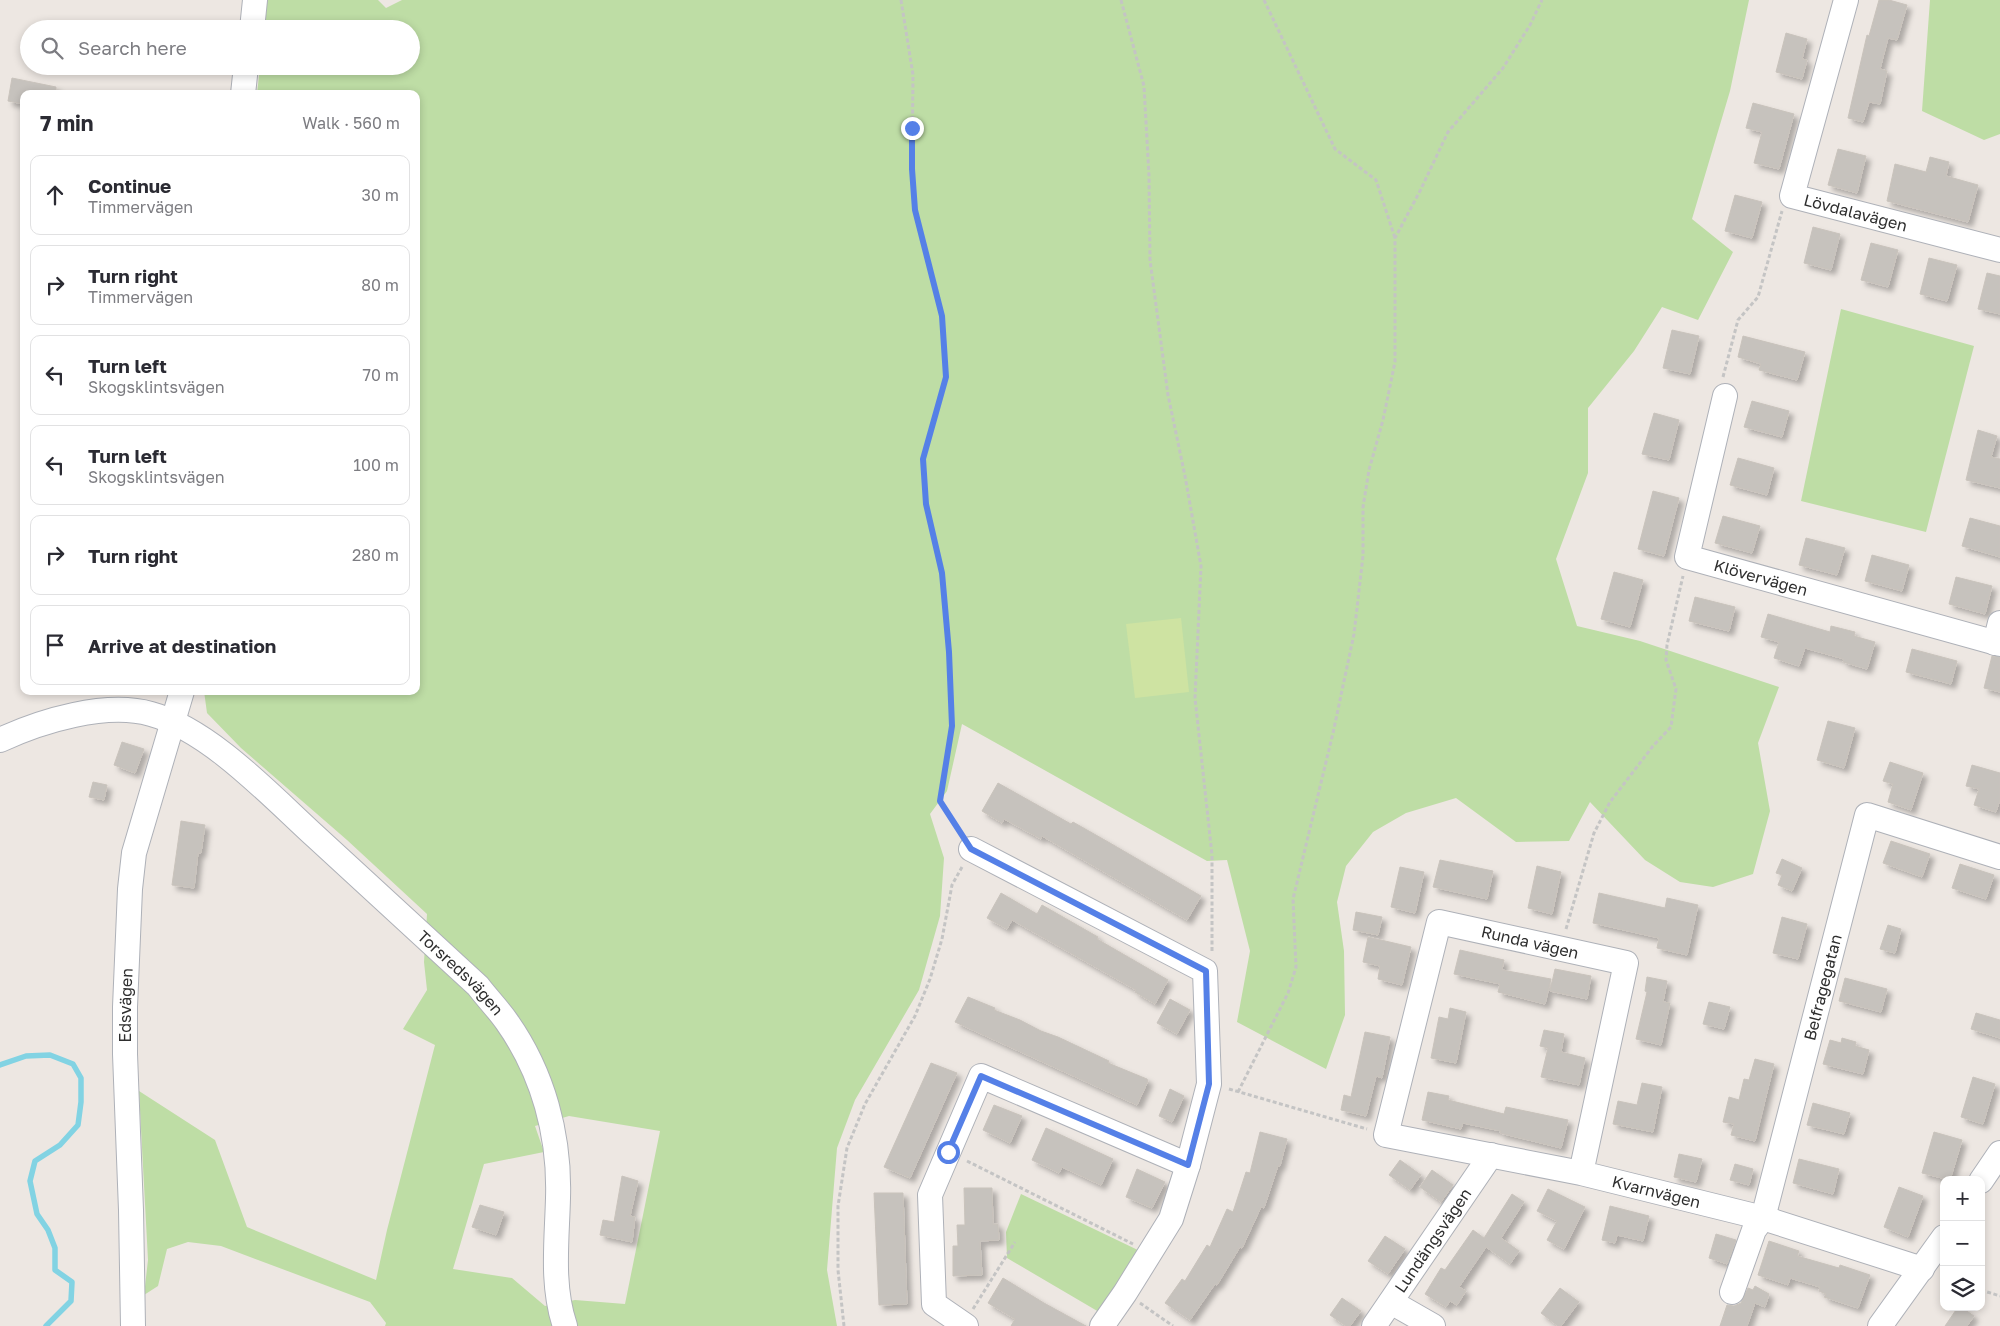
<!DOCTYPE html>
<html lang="en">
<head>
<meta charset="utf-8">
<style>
  body { margin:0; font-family:"Golos Text",sans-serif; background:#f2f2f3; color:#2b2b33 }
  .controls { position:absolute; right:15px; bottom:15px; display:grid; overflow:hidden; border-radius:10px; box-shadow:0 2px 8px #0003 }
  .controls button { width:45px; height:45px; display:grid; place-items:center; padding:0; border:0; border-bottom:1px solid #e1e1e2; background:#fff; color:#2b2b33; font:25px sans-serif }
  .stop { position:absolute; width:15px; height:15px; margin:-11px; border:4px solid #5580e7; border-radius:50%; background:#fff }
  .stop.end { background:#5580e7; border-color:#fff; box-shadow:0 1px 5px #0008 }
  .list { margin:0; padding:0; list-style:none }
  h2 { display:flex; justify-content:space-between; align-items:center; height:65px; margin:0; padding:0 20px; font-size:21px }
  h2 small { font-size:16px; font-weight:400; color:#7c7c81 }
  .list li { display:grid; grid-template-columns:32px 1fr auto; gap:15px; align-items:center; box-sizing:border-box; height:80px; margin:0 10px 10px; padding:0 10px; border:1px solid #e1e1e2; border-radius:10px }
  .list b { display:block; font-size:19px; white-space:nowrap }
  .list p { margin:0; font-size:16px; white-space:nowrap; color:#7c7c81 }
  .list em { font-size:16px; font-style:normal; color:#7c7c81 }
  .icon { flex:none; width:28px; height:28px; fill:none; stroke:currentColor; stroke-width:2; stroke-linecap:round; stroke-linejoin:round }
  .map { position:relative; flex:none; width:2000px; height:1326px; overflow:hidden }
  .search { position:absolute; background:#fff; box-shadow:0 2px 8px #0003; left:20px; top:20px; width:400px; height:55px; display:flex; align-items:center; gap:12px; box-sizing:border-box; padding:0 18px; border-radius:28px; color:#7c7c81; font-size:19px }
  .panel { position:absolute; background:#fff; box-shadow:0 2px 8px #0003; left:20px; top:90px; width:400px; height:605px; border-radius:10px }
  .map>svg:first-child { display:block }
  .green { fill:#bedda5; fill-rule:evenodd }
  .pitch { fill:#cee3a2 }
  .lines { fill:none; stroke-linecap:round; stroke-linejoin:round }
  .stream { stroke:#82d3e3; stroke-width:5.5 }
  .building { fill:#c6c2bd; stroke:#c9c3bc; filter:url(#shadow) }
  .minor-casing { stroke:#aeb1b8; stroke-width:26 }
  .path { stroke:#c4c4c4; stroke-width:3; stroke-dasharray:4 2.5; stroke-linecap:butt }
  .minor { stroke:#fff; stroke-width:24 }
  .route { stroke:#5580e7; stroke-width:6 }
  .labels { text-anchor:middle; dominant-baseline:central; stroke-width:5; stroke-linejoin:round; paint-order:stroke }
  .street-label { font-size:16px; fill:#2e2e2e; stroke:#fff }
</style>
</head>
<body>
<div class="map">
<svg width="2000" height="1326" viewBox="0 0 2000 1326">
  <defs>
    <filter id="shadow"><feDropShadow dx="4.5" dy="4.5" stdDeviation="2.5" flood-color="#0004"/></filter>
  </defs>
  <rect width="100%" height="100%" fill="#ede7e2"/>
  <path class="green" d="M 266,0 L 378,0 L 386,8 L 402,0 L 1749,0 L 1730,91 L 1692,219 L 1733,252 L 1698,320 L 1662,307 L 1634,351 L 1588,408 L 1588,473 L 1556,559 L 1577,626 L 1640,641 L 1779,687 L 1758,743 L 1770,811 L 1753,874 L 1713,887 L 1680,882 L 1645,860 L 1590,802 L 1569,841 L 1516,842 L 1456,798 L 1406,813 L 1373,832 L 1346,866 L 1337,902 L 1344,951 L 1345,1015 L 1326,1069 L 1237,1022 L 1250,951 L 1227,860 L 1207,861 L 962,724 L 947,791 L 930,814 L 944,858 L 940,916 L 919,990 L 855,1100 L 837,1148 L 827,1270 L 837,1326 L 385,1326 L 386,1323 L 370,1302 L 221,1246 L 188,1242 L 167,1249 L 158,1286 L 144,1295 L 148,1260 L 139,1091 L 215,1140 L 247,1227 L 376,1280 L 387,1230 L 435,1045 L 403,1029 L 427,990 L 424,962 L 427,914 L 347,840 L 241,748 L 207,713 L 204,691 L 416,691 L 416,94 L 257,94 L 260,66 L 411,66 L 411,29 L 264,29 ZM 569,1116 L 660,1131 L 625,1304 L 575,1300 L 545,1306 L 512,1278 L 453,1269 L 484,1164 L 544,1152 L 535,1126 Z
    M 1930,0 L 2000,0 L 2000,134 L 1984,140 L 1922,111 Z
    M 1841,309 L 1974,346 L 1926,532 L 1801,501 Z
    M 1021,1194 L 1142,1252 L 1099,1312 L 1007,1258 L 1006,1232 Z"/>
  <path class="pitch" d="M 1181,618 L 1189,692 L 1135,698 L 1126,624 Z"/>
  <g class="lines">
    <path class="stream" d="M 0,1065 L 26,1056 L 50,1055 L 73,1064 L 81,1078 L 81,1102 L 78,1125 L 60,1145 L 35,1161 L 30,1181 L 37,1214 L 48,1230 L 55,1248 L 55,1270 L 72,1282 L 71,1301 L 46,1326"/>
  </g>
  <path class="building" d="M 1879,0 L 1889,0 L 1907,5 L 1897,40 L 1888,38 L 1880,69 L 1887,71 L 1880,104 L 1869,102 L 1863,122 L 1848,118 L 1867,35 L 1869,36 Z
    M 1786,33 L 1807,39 L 1802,59 L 1807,60 L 1802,79 L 1776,72 Z
    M 12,78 L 56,87 L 56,94 L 24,94 L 24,104 L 8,101 Z
    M 1753,103 L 1794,114 L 1779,169 L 1754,163 L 1762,132 L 1746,128 Z
    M 1838,149 L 1866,156 L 1857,193 L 1828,185 Z
    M 1930,157 L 1949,162 L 1946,176 L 1978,185 L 1968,222 L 1887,201 L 1895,164 L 1926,172 Z
    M 1735,195 L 1762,202 L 1752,238 L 1725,231 Z
    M 1813,227 L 1840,234 L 1831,270 L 1804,263 Z
    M 1871,243 L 1898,250 L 1888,287 L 1861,280 Z
    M 1929,258 L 1957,265 L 1947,301 L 1920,294 Z
    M 1987,273 L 2000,276 L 2000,314 L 1978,309 Z
    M 1672,330 L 1699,336 L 1690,374 L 1663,368 Z
    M 1743,336 L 1805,352 L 1797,380 L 1759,370 L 1761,364 L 1738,357 Z
    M 1752,401 L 1789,411 L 1782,437 L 1744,427 Z
    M 1654,413 L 1679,420 L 1669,460 L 1642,454 Z
    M 1978,430 L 1997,436 L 1991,457 L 2000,459 L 2000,488 L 1966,480 Z
    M 1738,458 L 1774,468 L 1767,495 L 1730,485 Z
    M 1653,491 L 1679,498 L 1664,556 L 1638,549 Z
    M 1723,516 L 1760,526 L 1752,553 L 1715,543 Z
    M 1970,518 L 2000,526 L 2000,557 L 1962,546 Z
    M 1806,538 L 1845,548 L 1837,575 L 1799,565 Z
    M 1872,555 L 1909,565 L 1902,591 L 1865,581 Z
    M 1614,572 L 1643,580 L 1630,627 L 1601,619 Z
    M 1956,577 L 1992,586 L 1985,614 L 1949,604 Z
    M 1695,597 L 1735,607 L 1729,631 L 1689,621 Z
    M 1768,614 L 1830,632 L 1831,626 L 1855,632 L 1854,636 L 1875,642 L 1867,669 L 1843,662 L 1844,659 L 1805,648 L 1799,666 L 1774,658 L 1779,642 L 1761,637 Z
    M 1912,649 L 1957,661 L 1951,684 L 1906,672 Z
    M 1992,656 L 2000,657 L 2000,692 L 1984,688 Z
    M 1828,721 L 1855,728 L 1844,768 L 1817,760 Z
    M 122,742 L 144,749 L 135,773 L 114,765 Z
    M 1890,762 L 1923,773 L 1911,810 L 1888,802 L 1893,784 L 1883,781 Z
    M 1972,765 L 2000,773 L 2000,800 L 1996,812 L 1974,805 L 1979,789 L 1966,786 Z
    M 93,782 L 107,785 L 104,800 L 89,797 Z
    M 998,783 L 1071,824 L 1073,822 L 1110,843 L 1201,896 L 1187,920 L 1042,836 L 1041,839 L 1004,819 L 1002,823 L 982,811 Z
    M 181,821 L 205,825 L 201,853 L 198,853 L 194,888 L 172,885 Z
    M 1891,841 L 1930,854 L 1922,877 L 1883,863 Z
    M 1782,859 L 1802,868 L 1792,891 L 1778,885 L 1782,875 L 1776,873 Z
    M 1440,860 L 1493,871 L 1487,899 L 1433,887 Z
    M 1960,864 L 1994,875 L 1986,899 L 1952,888 Z
    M 1537,866 L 1561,872 L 1552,914 L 1528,908 Z
    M 1400,867 L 1424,872 L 1415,913 L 1391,907 Z
    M 1001,893 L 1037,914 L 1042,905 L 1098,937 L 1097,939 L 1168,980 L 1155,1004 L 1135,992 L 1136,990 L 1012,920 L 1007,929 L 987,918 Z
    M 1599,893 L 1665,908 L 1667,898 L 1698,905 L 1687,955 L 1657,948 L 1659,938 L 1593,923 Z
    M 1356,912 L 1382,917 L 1378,935 L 1353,930 Z
    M 1782,917 L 1807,924 L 1798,959 L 1773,953 Z
    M 1888,925 L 1901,929 L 1895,953 L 1880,949 Z
    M 1368,937 L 1411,947 L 1402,985 L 1378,979 L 1380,966 L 1363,962 Z
    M 1460,950 L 1504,960 L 1502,970 L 1551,979 L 1545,1004 L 1498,992 L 1500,984 L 1454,974 Z
    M 1555,969 L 1591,976 L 1587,999 L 1550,991 Z
    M 1647,977 L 1667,981 L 1663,1002 L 1670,1003 L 1661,1045 L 1636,1039 L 1647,992 L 1645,991 Z
    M 1845,978 L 1887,989 L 1881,1012 L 1839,1001 Z
    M 968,997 L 995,1008 L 994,1010 L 1020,1020 L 1041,1031 L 1058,1037 L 1109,1061 L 1108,1063 L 1147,1079 L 1148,1081 L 1137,1105 L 955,1022 Z
    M 1170,999 L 1190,1010 L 1177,1034 L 1157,1023 Z
    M 1709,1002 L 1730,1007 L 1724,1029 L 1703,1024 Z
    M 1450,1008 L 1466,1012 L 1456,1063 L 1431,1058 L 1439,1017 L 1448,1019 Z
    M 1976,1013 L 2000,1020 L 2000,1038 L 1971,1029 Z
    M 1544,1030 L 1564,1034 L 1561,1052 L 1585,1058 L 1579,1085 L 1541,1077 L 1548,1048 L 1540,1046 Z
    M 1365,1032 L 1390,1037 L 1382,1078 L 1376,1076 L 1366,1116 L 1341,1110 L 1344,1095 L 1351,1097 Z
    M 1842,1038 L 1856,1042 L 1855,1046 L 1869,1050 L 1863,1074 L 1823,1064 L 1830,1040 L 1841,1043 Z
    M 1755,1059 L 1774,1064 L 1755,1141 L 1731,1135 L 1734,1124 L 1723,1122 L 1729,1097 L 1739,1100 L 1744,1079 L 1749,1080 Z
    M 931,1063 L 957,1073 L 910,1178 L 884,1167 Z
    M 1973,1077 L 1995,1084 L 1983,1124 L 1961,1117 Z
    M 1642,1083 L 1662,1087 L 1653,1132 L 1613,1124 L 1618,1101 L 1637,1105 Z
    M 1170,1089 L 1184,1096 L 1172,1122 L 1159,1116 Z
    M 1428,1092 L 1449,1096 L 1448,1100 L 1504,1114 L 1506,1107 L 1568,1120 L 1561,1148 L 1500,1133 L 1501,1131 L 1463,1123 L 1461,1129 L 1422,1120 Z
    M 1813,1103 L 1850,1113 L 1844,1134 L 1807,1125 Z
    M 994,1105 L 1022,1116 L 1010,1143 L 983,1130 Z
    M 1046,1128 L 1113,1159 L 1101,1185 L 1062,1167 L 1059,1173 L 1032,1160 Z
    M 1260,1132 L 1287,1139 L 1280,1166 L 1278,1166 L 1264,1208 L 1261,1207 L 1242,1248 L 1240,1247 L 1217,1285 L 1215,1284 L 1190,1320 L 1165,1303 L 1182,1279 L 1185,1281 L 1207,1245 L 1210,1247 L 1227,1209 L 1233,1212 L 1246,1172 L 1250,1173 Z
    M 1934,1132 L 1962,1140 L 1950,1180 L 1922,1173 Z
    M 1679,1154 L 1702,1159 L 1696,1182 L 1674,1177 Z
    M 1799,1159 L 1839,1169 L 1833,1194 L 1793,1183 Z
    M 1400,1160 L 1421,1175 L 1410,1190 L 1389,1175 Z
    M 1735,1164 L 1753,1169 L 1749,1185 L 1730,1180 Z
    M 1137,1169 L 1165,1182 L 1152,1208 L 1126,1197 Z
    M 1432,1170 L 1453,1185 L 1441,1202 L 1420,1187 Z
    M 622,1176 L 638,1181 L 630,1216 L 635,1217 L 632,1242 L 600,1235 L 603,1220 L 614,1222 Z
    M 1899,1187 L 1923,1196 L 1908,1237 L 1884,1227 Z
    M 964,1188 L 992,1188 L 993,1224 L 998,1224 L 999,1240 L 980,1241 L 982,1275 L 953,1276 L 953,1246 L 958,1246 L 957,1225 L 965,1225 Z
    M 1548,1189 L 1585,1207 L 1564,1249 L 1547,1240 L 1557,1221 L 1537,1211 Z
    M 874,1193 L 903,1193 L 907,1304 L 879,1305 Z
    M 1512,1194 L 1524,1202 L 1501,1238 L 1519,1251 L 1510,1264 L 1486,1247 L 1459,1287 L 1466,1291 L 1457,1305 L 1450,1301 L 1446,1307 L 1425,1294 L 1441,1268 L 1445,1270 L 1473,1230 L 1484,1238 Z
    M 480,1205 L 504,1212 L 496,1235 L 472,1227 Z
    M 1610,1206 L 1649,1216 L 1643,1241 L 1617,1235 L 1615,1243 L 1602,1240 Z
    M 1716,1234 L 1736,1240 L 1727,1264 L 1709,1258 Z
    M 1385,1236 L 1405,1249 L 1388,1274 L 1368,1261 Z
    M 1769,1241 L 1799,1251 L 1797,1256 L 1839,1268 L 1840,1265 L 1870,1275 L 1858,1308 L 1824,1297 L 1826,1294 L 1819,1291 L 1820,1287 L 1790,1278 L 1788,1285 L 1758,1275 Z
    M 1003,1278 L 1044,1303 L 1086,1326 L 1011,1326 L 1015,1319 L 988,1303 Z
    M 1755,1286 L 1769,1294 L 1765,1307 L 1755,1303 L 1747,1326 L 1720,1326 L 1727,1305 L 1734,1306 L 1741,1303 L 1748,1288 L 1753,1290 Z
    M 1560,1288 L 1579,1302 L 1561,1326 L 1558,1326 L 1541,1313 Z
    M 1342,1298 L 1361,1311 L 1350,1326 L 1346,1326 L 1330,1315 Z
    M 1958,1307 L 1961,1307 L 1974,1316 L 1967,1326 L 1945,1326 Z"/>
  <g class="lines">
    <defs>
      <g id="minor">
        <path id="s1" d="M 1846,0 L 1792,196 L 2000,250"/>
        <path d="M 252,29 L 255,0"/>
        <path d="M 243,94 L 246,66"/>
        <path id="s2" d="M 1725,396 L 1687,557 L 2000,644"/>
        <path d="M 1995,643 L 2000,623"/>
        <path id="s3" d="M 0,740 C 41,721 106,701 151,714 C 210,730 271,796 316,837 C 370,887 424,937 478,986 C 487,998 498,1009 507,1022 C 543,1073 560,1135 558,1198 C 557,1240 551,1285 565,1326"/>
        <path d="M 971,849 L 1205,971 L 1209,1084 L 1188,1165 L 1171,1219 L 1125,1293 L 1102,1326"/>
        <path id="s4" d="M 1581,1173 L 1626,963 L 1439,922 L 1386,1135 L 1581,1173 L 1763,1218 L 1922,1269"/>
        <path d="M 1981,1181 L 2000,1153"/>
        <path id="s5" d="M 1732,1292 L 1754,1230 L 1763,1218 L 1867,815 L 2000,857"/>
        <path d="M 1391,1302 L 1433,1326"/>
        <path id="s6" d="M 133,1326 L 131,1210 L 125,1054 L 125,1007 L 130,889 L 134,853 L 182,691"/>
        <path d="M 966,1326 L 934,1304 L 930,1195 L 981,1076 L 1188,1165"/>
        <path id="s7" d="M 1374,1326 L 1491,1155"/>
        <path d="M 1880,1326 L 1944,1237"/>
      </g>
    </defs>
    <use href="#minor" class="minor-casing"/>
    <path class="path" d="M 901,0 L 913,75 L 912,169 L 915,210 L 941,316 L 946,377 L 923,459 L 926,504 L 942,573 L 949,652 L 952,726 L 940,801 L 960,832
      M 1121,0 L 1144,86 L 1149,176 L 1150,260 L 1168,395 L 1185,476 L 1201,566 L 1195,698 L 1212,855 L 1212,952
      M 1264,0 L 1335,149 L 1376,180 L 1395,238
      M 1723,377 L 1738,320 L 1758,297 L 1782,211
      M 1566,929 L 1594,833 L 1610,802 L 1653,746 L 1671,727 L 1676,689 L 1666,660 L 1667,645 L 1683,576
      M 1229,1089 L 1367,1129
      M 1238,1092 L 1288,993 L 1296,967 L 1293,899 L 1333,733 L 1354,634 L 1363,556 L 1363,507 L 1369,470 L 1383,420 L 1395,362 L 1395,238 L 1420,191 L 1448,132 L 1503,68 L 1530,25 L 1542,0
      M 967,1161 L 1133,1244
      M 1981,1290 L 2000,1296
      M 1140,1303 L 1173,1326
      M 973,1309 L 1015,1242
      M 844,1326 L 838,1270 L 838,1206 L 847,1148 L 865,1104 L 915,1016 L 930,979 L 942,939 L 952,885 L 962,867"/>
    <use href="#minor" class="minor"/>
  </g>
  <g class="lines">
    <path class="route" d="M 912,128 L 912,169 L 915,210 L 942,316 L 946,377 L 923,459 L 926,504 L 942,573 L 949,652 L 952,726 L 940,801 L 971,849 L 1206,971 L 1209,1084 L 1188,1165 L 981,1076 L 948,1152"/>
  </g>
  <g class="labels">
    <g class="street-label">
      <text stroke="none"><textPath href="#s1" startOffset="269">Lövdalavägen</textPath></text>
      <text stroke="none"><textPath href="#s2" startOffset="242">Klövervägen</textPath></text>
      <text transform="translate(1530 942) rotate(13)">Runda vägen</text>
      <text stroke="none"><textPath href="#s3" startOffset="562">Torsredsvägen</textPath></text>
      <text stroke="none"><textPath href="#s5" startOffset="319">Belfragegatan</textPath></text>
      <text stroke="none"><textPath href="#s6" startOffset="321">Edsvägen</textPath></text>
      <text stroke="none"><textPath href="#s4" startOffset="902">Kvarnvägen</textPath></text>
      <text stroke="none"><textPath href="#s7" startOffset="104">Lundängsvägen</textPath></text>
    </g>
  </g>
</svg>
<div class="controls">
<button>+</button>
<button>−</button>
<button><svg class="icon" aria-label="layers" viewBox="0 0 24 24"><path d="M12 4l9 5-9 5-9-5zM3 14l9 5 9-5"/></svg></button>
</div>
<div class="stop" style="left:948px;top:1152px"></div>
<div class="stop end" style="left:912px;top:128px"></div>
<div class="search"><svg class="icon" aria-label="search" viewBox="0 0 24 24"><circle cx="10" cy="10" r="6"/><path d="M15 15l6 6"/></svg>Search here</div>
<section class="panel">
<h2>7 min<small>Walk · 560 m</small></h2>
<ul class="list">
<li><svg class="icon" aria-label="ahead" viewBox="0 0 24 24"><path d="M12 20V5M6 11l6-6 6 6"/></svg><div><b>Continue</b><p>Timmervägen</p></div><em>30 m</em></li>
<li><svg class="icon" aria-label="right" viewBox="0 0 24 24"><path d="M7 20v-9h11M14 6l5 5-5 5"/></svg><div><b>Turn right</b><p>Timmervägen</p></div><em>80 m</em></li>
<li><svg class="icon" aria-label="left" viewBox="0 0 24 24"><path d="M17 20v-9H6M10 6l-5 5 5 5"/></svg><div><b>Turn left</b><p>Skogsklintsvägen</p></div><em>70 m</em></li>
<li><svg class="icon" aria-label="left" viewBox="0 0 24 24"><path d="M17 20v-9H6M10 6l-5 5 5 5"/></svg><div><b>Turn left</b><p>Skogsklintsvägen</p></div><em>100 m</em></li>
<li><svg class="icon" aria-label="right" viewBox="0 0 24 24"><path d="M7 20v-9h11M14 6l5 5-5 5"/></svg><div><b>Turn right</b></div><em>280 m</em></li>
<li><svg class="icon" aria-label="arrive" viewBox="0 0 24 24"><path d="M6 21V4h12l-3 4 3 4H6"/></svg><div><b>Arrive at destination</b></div></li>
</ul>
</section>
</div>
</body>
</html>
